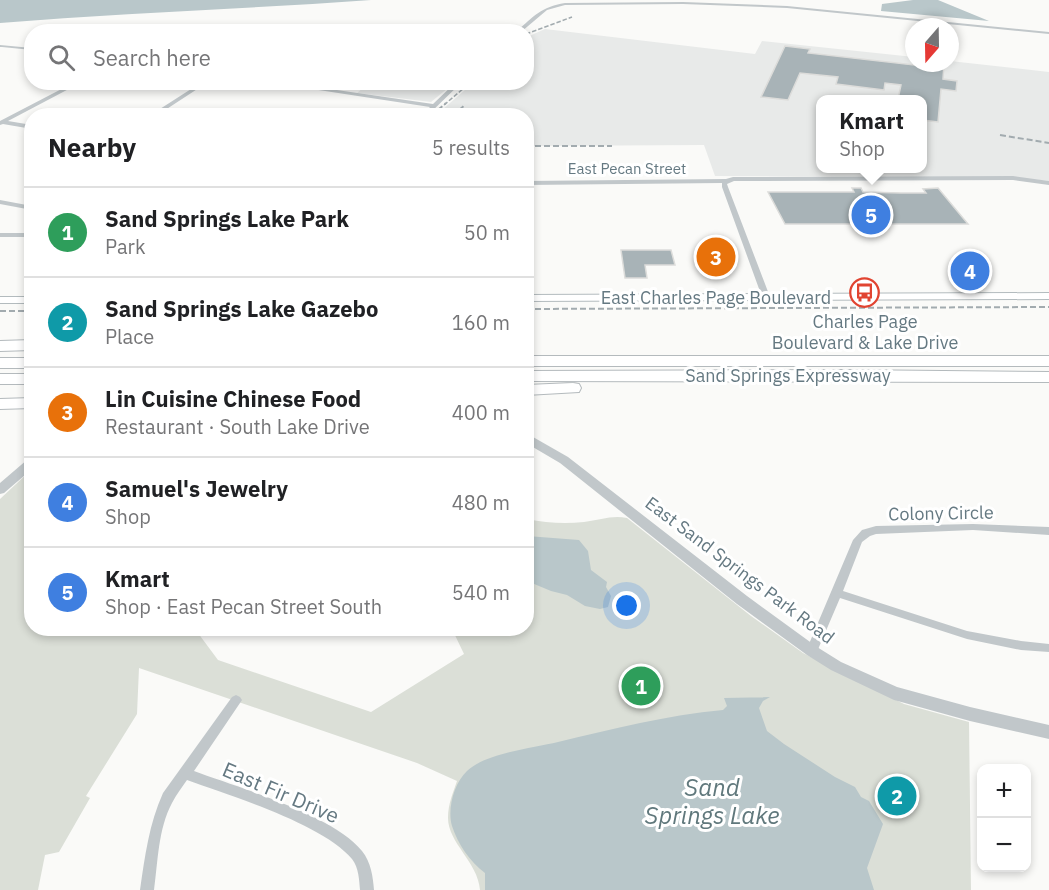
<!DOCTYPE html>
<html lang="en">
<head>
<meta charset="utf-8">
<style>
  body { margin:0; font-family:"IBM Plex Sans",sans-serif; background:#f6f6f6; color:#202124 }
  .controls { position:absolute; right:18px; bottom:18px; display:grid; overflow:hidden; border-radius:12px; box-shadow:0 3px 9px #0003 }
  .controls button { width:54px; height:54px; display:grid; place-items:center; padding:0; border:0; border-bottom:2px solid #e0e0e0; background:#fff; color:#202124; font:30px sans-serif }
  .compass { position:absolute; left:905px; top:18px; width:54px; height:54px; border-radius:50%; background:#fff; box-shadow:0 3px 9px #0003; rotate:200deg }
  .you { position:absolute; left:627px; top:606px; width:21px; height:21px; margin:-15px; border:4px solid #fff; border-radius:50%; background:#1a73e8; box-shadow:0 0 0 9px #1a73e833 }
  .badge { display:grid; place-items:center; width:39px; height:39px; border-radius:50%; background:#0b8043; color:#fff; font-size:20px; font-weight:700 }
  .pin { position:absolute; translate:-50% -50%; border:3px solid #fff; box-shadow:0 2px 6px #0006 }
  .popup { position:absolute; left:816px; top:95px; width:111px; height:78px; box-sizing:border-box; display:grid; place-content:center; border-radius:12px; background:#fff; filter:drop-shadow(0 2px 4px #0005); font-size:20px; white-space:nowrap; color:#757577 }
  .popup b { font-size:22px; color:#202124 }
  .popup::after { content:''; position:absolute; left:50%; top:100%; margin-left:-12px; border:12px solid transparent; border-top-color:#fff }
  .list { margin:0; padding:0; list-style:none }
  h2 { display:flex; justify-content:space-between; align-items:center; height:78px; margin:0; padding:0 24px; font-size:26px }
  h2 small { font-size:20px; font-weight:400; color:#757577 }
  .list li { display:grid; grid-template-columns:39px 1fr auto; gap:18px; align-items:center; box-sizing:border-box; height:90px; padding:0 24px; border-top:2px solid #e0e0e0 }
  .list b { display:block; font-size:22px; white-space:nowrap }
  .list p { margin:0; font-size:20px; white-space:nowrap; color:#757577 }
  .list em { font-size:20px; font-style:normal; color:#757577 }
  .icon { flex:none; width:33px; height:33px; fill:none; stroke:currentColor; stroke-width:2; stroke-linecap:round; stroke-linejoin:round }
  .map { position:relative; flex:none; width:1049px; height:890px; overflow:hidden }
  .search { position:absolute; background:#fff; box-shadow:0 3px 9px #0003; left:24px; top:24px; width:510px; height:66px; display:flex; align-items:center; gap:15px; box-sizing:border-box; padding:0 21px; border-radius:24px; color:#757577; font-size:22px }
  .panel { position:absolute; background:#fff; box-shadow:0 3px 9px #0003; left:24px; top:108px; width:510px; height:528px; border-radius:24px }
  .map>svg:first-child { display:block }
  .built { fill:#e8eae9; fill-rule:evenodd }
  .green { fill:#dbdfd7 }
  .water { fill:#b9c7ca }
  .building { fill:#a8b3b7; stroke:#dcdcda; stroke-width:1.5 }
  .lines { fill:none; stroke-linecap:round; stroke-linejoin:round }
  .secondary-casing { stroke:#b3bbbe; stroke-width:2 }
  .motorway-casing { stroke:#b4babd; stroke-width:2 }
  .minor { fill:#c1c7ca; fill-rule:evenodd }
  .tertiary { fill:#c1c7ca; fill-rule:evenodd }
  .secondary { fill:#fff; fill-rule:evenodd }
  .motorway { fill:#fff; fill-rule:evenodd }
  .rail-far1 { stroke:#a2abaf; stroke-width:1.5; stroke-dasharray:4.5 2; stroke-linecap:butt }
  .rail { stroke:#a2abaf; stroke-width:2; stroke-dasharray:6 3; stroke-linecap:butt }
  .labels { text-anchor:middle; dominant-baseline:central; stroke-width:6; stroke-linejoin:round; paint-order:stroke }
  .far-street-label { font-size:15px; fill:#657982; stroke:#fff }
  .street-label { font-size:18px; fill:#657982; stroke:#fff }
  .poi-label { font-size:18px; fill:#657982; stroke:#fff }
  .near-street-label { font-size:21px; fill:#657982; stroke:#fff }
  .near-water-label { font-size:24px; font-style:italic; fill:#60787c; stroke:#fff }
</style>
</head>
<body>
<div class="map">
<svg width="1049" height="890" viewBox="0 0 1049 890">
  <rect width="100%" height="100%" fill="#fafaf8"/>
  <path class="built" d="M 545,29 L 755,54 L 762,41 L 914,57 L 914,63 L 950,61 L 1049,72 L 1049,181 L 1012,177 L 715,176 L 704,145 L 527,146 L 526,116 L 435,116 L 473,83 L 526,82 L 527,37 ZM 820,100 L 922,100 L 922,168 L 820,168 Z
    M 370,82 L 454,82 L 454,83 L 431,102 L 357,93 Z"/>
  <path class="green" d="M 31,470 L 32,628 L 195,629 L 218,660 L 371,712 L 464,654 L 452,629 L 526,628 L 527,519 C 546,523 565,524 584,522 C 600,520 612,515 627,518 L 751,616 L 803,653 L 904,704 L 969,722 L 971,890 L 480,890 C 478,862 448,843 448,818 C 448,804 453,793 457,781 L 417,763 L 139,668 L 137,714 L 86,796 L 90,798 L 59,852 L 45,855 L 38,890 L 0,890 L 0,499 Z"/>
  <path class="water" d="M 0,0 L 371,0 C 247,9 123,13 0,23 Z
    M 913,0 L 938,0 L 989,21 L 881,11 L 882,4 Z
    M 527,536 L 579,540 L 588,551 L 591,570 L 607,582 L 606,587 L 611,596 L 608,607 L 600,609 L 585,606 L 567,595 L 551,591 L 527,581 Z
    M 770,697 L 763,701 L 759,708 L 767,731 L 784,744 L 835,777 L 855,787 L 861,797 L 869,801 L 883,824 L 867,868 L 874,890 L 485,890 L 485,873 C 470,862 458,844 452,826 C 447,809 454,783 467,771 C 486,753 533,748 558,742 C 613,729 667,715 723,710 L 727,706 L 724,698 Z"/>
  <path class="building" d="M 785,46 L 810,49 L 808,53 L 914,65 L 914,63 L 944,63 L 943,79 L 957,81 L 956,91 L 941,89 L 938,122 L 922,120 L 922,99 L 898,99 L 901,85 L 885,83 L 884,90 L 836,84 L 838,77 L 800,73 L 788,100 L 761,97 Z
    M 852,188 L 861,188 L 863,192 L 901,193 L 926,193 L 923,189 L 938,188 L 968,224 L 785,224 L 768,192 L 854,192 Z
    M 621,250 L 671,250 L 675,265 L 645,265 L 647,278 L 625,278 Z
    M 893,783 L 902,786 L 906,793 L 906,800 L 899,802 L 890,800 L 885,793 L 887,786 Z"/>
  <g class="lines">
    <defs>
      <path id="secondary" d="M 1049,293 L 1049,299 L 526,301 L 526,295 Z
        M 0,297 L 32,297 L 32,303 L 0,303 Z"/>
      <path id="motorway" d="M 32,340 L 32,350 L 0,351 L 0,341 Z
        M 526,356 L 1049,356 L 1049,366 L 526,366 Z
        M 0,358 L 32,358 L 32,368 L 0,368 Z
        M 843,370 L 1049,372 L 1049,382 L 526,381 L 526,371 Z
        M 0,374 L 32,374 L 32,384 L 0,384 Z
        M 573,383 L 579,384 L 581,388 L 579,392 L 526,395 L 526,385 Z
        M 32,398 L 32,408 L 0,409 L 0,399 Z"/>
    </defs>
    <use href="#secondary" class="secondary-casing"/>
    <use href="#motorway" class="motorway-casing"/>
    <path class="minor" d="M 683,2 L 787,6 L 1049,32 L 1049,34 L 787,8 L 683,4 L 565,5 L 547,10 L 521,32 L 516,32 C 534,16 541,7 565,3 Z
      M 0,45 L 32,48 L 32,50 L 2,47 L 0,47 Z
      M 75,82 L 82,82 L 8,121 L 32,125 L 32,129 L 3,124 L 0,125 L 0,121 Z
      M 202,82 L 208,82 L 156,116 L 149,116 Z
      M 266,82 L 282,82 L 433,104 L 456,82 L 462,82 L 427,116 L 421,116 L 430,107 Z
      M 1013,176 L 1049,181 L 1049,185 L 1013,180 L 734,181 L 727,184 L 728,187 L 770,297 L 766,299 L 762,297 L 722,187 L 722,183 L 526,185 L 526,181 L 726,179 L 733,177 Z
      M 0,200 L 32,206 L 32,210 L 0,204 Z
      M 0,233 L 32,233 L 32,237 L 0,237 Z
      M 973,524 L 1049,527 L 1049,535 L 973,530 L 876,534 L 870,536 L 862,542 L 843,591 L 967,631 L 1021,641 L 1049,644 L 1049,652 L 1021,650 L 967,639 L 840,598 L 816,654 L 812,656 L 808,654 L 806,651 L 853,540 L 862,530 L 876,526 Z
      M 236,695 L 240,697 L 242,700 L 240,703 L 194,771 C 237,787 334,815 362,851 C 371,862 373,877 374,890 L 360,890 C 359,880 359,868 352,859 C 323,824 231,796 187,780 C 182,787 176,795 172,803 C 158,829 158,862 154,890 L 140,890 C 145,856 149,824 163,793 L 232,697 Z"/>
    <path class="tertiary" d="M 526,433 L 568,457 L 747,596 L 817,647 L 841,662 L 897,687 L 970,707 L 1049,725 L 1049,739 L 970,721 L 894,700 L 831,670 L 807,655 L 737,604 L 560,463 L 526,443 Z
      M 32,458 L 32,469 L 4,493 L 0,494 L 0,483 L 28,459 Z"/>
    <use href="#secondary" class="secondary"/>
    <use href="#motorway" class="motorway"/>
    <path class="rail-far1" d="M 526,34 L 572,17
      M 444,105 L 471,82"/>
    <path class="rail" d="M 431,116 L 446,103
      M 452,116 L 465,105
      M 1000,135 L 1049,143
      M 526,146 L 612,146
      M 526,309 L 1049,307
      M 0,311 L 32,311"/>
  </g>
  <defs>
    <symbol id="bus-ring" viewBox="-11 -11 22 22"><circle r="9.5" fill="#fff" stroke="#e14431" stroke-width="1.5"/><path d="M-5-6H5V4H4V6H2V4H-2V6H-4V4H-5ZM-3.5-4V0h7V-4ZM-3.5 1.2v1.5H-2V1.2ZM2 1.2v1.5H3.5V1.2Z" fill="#e14431"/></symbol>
  </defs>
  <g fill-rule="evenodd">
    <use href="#bus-ring" x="848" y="276" width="33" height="33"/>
  </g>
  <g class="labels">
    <g class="far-street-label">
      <text x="627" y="168">East Pecan Street</text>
    </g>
    <g class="street-label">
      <text x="716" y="297">East Charles Page Boulevard</text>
      <text x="788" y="375">Sand Springs Expressway</text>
      <text transform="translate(941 513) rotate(-1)">Colony Circle</text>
      <text transform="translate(740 570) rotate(37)">East Sand Springs Park Road</text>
    </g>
    <g class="poi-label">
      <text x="865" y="321">Charles Page<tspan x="865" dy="21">Boulevard &amp; Lake Drive</tspan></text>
    </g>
    <g class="near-street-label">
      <text transform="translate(281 792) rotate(23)">East Fir Drive</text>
    </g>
    <g class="near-water-label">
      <text x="712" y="787">Sand<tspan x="712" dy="28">Springs Lake</tspan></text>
    </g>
  </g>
</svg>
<div class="controls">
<button>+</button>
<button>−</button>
</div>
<svg class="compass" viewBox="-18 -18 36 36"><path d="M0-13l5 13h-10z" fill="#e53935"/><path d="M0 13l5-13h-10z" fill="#757577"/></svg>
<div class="you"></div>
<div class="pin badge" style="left:641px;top:686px;background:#2e9e5b">1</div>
<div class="pin badge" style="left:897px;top:796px;background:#0f9aa8">2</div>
<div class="pin badge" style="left:716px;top:257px;background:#e8710a">3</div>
<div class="pin badge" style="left:970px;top:271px;background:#3f7fe0">4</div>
<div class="pin badge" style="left:871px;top:215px;background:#3f7fe0">5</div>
<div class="popup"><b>Kmart</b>Shop</div>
<div class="search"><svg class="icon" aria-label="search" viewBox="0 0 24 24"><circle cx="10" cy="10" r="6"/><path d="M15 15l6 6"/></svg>Search here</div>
<section class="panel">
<h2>Nearby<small>5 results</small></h2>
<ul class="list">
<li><span class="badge" style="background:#2e9e5b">1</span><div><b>Sand Springs Lake Park</b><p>Park</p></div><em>50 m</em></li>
<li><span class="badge" style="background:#0f9aa8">2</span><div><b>Sand Springs Lake Gazebo</b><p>Place</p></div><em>160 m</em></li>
<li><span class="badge" style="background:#e8710a">3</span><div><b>Lin Cuisine Chinese Food</b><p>Restaurant · South Lake Drive</p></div><em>400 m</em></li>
<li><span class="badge" style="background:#3f7fe0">4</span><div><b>Samuel's Jewelry</b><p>Shop</p></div><em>480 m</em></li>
<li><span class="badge" style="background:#3f7fe0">5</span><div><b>Kmart</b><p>Shop · East Pecan Street South</p></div><em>540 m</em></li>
</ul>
</section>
</div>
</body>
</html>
